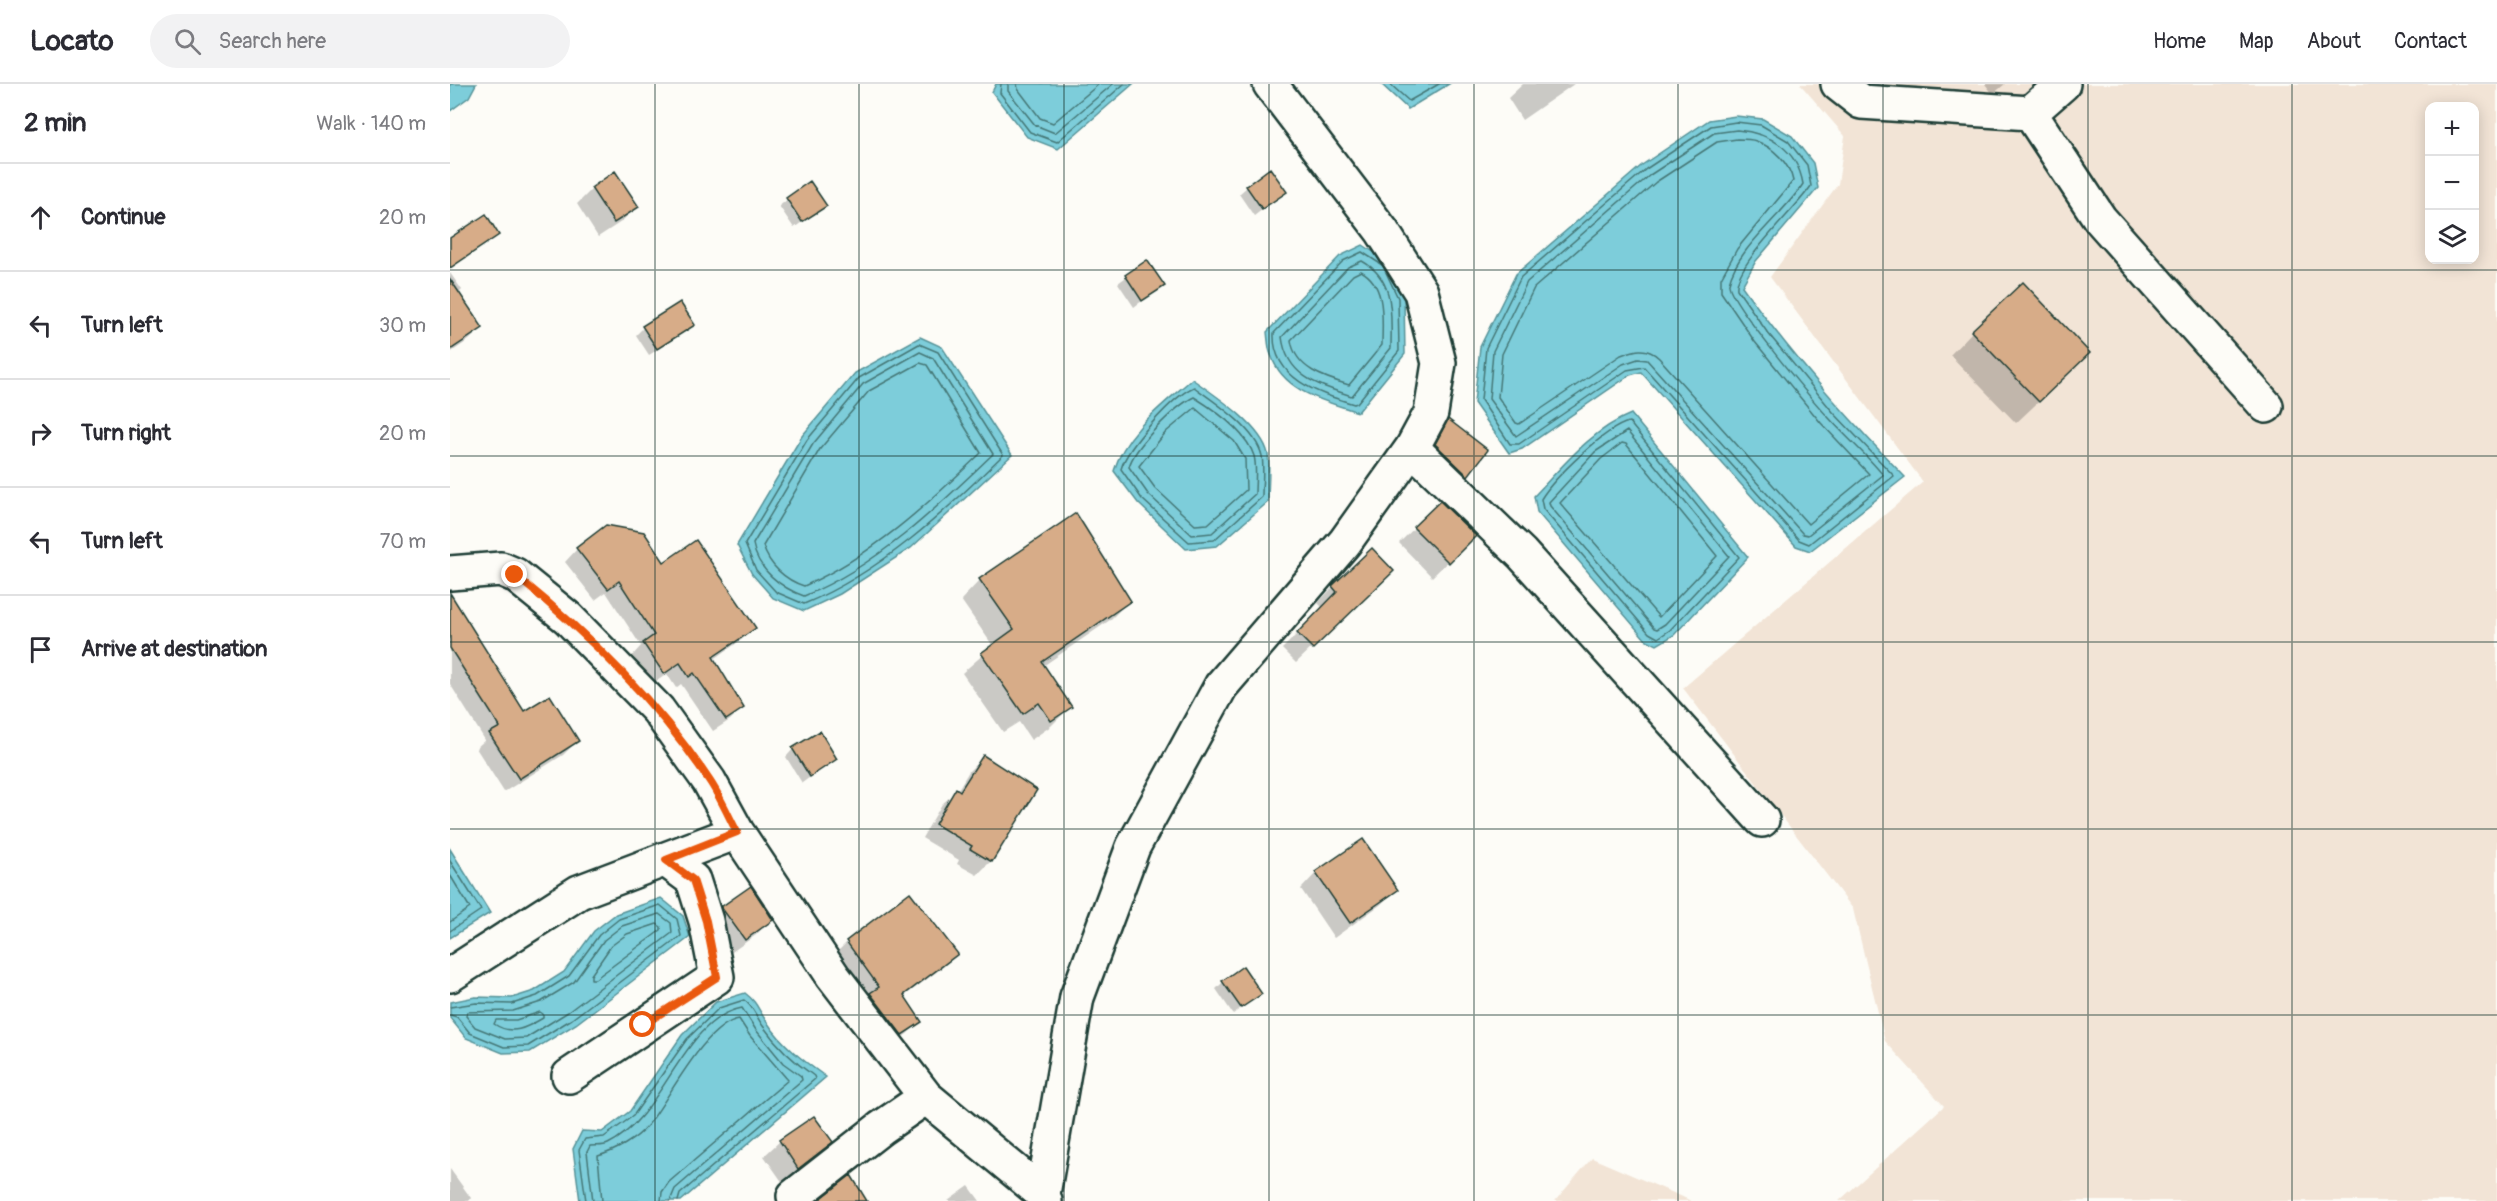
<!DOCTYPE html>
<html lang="en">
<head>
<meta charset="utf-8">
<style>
  body { margin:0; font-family:Pangolin,sans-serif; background:#f2f2f3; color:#2b2b33 }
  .controls { position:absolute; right:18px; top:18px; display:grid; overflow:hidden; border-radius:12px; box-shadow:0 3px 15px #0003 }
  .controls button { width:54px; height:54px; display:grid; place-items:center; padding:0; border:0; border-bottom:2px solid #e1e1e2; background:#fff; color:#2b2b33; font:30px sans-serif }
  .stop { position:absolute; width:18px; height:18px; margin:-14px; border:4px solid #ea580c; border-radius:50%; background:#fff }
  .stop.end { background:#ea580c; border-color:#fff; box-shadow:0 2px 6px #0008 }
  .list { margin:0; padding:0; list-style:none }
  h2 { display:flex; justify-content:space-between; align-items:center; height:78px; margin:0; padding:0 24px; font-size:26px }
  h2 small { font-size:20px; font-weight:400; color:#7c7c81 }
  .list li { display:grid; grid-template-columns:39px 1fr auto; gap:18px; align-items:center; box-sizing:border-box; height:108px; padding:0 24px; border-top:2px solid #e1e1e2 }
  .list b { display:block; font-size:22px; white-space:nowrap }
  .list em { font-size:20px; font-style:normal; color:#7c7c81 }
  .icon { flex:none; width:33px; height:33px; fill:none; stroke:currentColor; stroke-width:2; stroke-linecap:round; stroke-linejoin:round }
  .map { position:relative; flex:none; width:2047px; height:1117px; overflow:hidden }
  header { display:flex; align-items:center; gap:36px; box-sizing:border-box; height:84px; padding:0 30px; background:#fff; border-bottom:2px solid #e1e1e2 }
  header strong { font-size:28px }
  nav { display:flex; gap:33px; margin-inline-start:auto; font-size:21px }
  .search { width:420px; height:54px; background:#f2f2f3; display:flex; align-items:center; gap:15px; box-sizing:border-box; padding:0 21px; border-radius:33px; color:#7c7c81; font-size:22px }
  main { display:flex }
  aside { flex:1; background:#fff }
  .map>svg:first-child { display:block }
  .built { fill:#f2e4d6; fill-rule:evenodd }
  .water { fill:#7dcdda; stroke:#579398; stroke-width:1.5 }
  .shadow { fill:#0003 }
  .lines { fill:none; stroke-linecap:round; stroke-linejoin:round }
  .shore { stroke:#457776; stroke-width:1.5 }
  .building { fill:#d7ac88; stroke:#1f3d34; stroke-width:1.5 }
  .minor-casing { stroke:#1f3d34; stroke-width:38 }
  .minor { stroke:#fdfcf7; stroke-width:33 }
  .route { stroke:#ea580c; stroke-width:8 }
  .grid { fill:none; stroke:#1f3d34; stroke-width:1.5; stroke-opacity:0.55 }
</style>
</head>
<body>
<header>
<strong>Locato</strong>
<div class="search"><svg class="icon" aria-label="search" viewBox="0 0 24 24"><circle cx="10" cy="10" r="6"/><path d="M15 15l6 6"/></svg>Search here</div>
<nav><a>Home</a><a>Map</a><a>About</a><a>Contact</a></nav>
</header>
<main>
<aside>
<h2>2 min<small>Walk · 140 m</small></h2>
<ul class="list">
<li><svg class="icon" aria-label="ahead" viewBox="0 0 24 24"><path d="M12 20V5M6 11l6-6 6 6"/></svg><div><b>Continue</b></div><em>20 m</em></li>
<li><svg class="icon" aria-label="left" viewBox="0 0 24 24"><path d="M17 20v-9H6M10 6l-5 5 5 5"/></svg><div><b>Turn left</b></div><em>30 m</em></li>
<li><svg class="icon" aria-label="right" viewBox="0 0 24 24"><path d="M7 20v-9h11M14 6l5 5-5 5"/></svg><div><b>Turn right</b></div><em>20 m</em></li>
<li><svg class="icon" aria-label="left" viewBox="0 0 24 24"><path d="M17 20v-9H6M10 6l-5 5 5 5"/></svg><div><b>Turn left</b></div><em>70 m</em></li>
<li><svg class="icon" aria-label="arrive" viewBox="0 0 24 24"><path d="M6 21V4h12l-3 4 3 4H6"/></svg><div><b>Arrive at destination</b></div></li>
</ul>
</aside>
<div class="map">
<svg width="2047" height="1117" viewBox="0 0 2047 1117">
  <rect width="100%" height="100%" fill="#fdfcf7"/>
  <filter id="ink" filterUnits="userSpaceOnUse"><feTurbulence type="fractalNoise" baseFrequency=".0167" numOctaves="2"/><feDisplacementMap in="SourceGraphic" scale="12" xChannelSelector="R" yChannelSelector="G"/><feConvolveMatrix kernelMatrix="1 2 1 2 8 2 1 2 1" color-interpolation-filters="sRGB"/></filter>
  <g filter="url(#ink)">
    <path class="built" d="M 1350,0 L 2047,0 L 2047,1117 L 1389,1117 L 1494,1022 L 1435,957 L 1403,825 L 1233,604 L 1473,398 L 1320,193 L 1388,100 L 1395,52 ZM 1980,22 L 2024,22 L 2024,176 L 1980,176 Z
      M 1142,1074 L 1235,1114 L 1241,1117 L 1105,1117 Z"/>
    <path class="water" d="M 0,0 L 26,0 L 19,13 L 0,27 Z
      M 546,0 L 683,0 L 608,65 L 577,53 L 542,8 Z
      M 931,0 L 999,0 L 958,25 Z
      M 1286,32 L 1313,35 L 1342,52 L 1363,79 L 1368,104 L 1306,177 L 1292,202 C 1341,271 1396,333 1455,393 L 1360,467 L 1346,462 L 1191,288 L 1180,291 L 1072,365 L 1059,369 L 1024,319 L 1030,263 L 1066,190 L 1192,81 L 1259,36 Z
      M 913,161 L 937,177 L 954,212 L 955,270 L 908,328 C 875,317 833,308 821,271 C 818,264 818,255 817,248 L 890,172 Z
      M 470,253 L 492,263 L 562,371 L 461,464 L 390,510 L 354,527 L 323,514 L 302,490 L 287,461 L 352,352 L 405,289 Z
      M 742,295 C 765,311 812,342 818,370 C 820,385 818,403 818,418 L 767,462 L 736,465 L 688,419 L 664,387 C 675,348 713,321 742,295 Z
      M 1181,330 L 1298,473 L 1224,551 L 1207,561 L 1195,555 L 1087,428 L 1084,412 C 1113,382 1141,346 1181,330 Z
      M 0,765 L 40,829 L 0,854 Z
      M 211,814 L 233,832 L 240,853 L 126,940 L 80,968 L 53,969 L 16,954 L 0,934 L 0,918 L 25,913 L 62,914 L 84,907 L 114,888 L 144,847 L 166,830 Z
      M 295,909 C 308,919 308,926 317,938 C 333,962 354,977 376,993 L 231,1117 L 130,1117 L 123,1065 L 132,1047 L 152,1048 L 180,1027 L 232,951 L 266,918 Z"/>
    <path class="shadow" d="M 1073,0 L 1124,0 L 1072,36 L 1058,14 Z
      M 1535,0 L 1555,0 L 1543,10 Z
      M 360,99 L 375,121 L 344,144 L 329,122 Z
      M 797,103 L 835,108 L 804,132 L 789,110 Z
      M 142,105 L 187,122 L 171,138 L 148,153 L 127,120 Z
      M 697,178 L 713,201 L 684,223 L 668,199 Z
      M 0,189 L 12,206 L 8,210 L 31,244 L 19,256 L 0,269 Z
      M 243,241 L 235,248 L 199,271 L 186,251 L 193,244 Z
      M 1522,248 L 1616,292 L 1566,339 L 1500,271 Z
      M 999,337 L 1036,366 L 1017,391 L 1002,406 L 971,376 L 983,352 Z
      M 990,419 L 1024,452 L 982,493 L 949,459 Z
      M 127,465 L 213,480 L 304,544 L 291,556 L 263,576 L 292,624 L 280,636 L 263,647 L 231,600 L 226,604 L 217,590 L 201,601 L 182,572 L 191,562 L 156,508 L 145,516 L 115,478 Z
      M 530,496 L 679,517 L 660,536 L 593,582 L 620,623 L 601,642 L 581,656 L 569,638 L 553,648 L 512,589 L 543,562 L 511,516 Z
      M 927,502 L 846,579 L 832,565 L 873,524 L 868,519 L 883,503 Z
      M 0,520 L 73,630 L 127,657 L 113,671 L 54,708 L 26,664 L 35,656 L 0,600 Z
      M 343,665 L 385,675 L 352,699 L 336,673 Z
      M 533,673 L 541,777 L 527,791 L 507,780 L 509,776 L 472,754 L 492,720 L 507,707 L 519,687 Z
      M 866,789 L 946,806 L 930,821 L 884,854 L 851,805 Z
      M 460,810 L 506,870 L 493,883 L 453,913 L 470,937 L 457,950 L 438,963 L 384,871 L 397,858 Z
      M 272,824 L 321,835 L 306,851 L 279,870 L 257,840 Z
      M 773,898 L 810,910 L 783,930 L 766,905 Z
      M 330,1057 L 381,1058 L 333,1099 L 314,1072 Z
      M 0,1085 L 21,1114 L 19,1117 L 0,1117 Z
      M 519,1102 L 530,1117 L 498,1117 Z"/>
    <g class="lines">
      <path class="shore" d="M 551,0 L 550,9 L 580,48 L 607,58 L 674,0
        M 558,0 L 558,7 L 585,41 L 605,49 L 663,0
        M 567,0 L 568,5 L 590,34 L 603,39 L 649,0
        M 940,0 L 959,17 L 989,0
        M 1286,38 L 1311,41 L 1338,57 L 1357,81 L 1361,102 C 1347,124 1284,181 1287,205 L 1317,248 L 1383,328 L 1444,392 L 1359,460 L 1349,456 L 1194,283 L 1177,286 L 1069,360 L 1060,360 L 1031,316 L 1036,264 L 1071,193 L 1196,85 L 1261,42 Z
        M 1287,46 C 1320,49 1347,65 1353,100 C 1334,130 1287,164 1279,199 C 1276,214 1364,318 1379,334 C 1396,353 1417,371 1433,391 L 1358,451 L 1353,450 L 1197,276 L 1188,275 L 1173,280 L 1066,352 L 1039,315 L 1043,267 L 1077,198 L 1200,91 L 1264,49 Z
        M 1287,55 C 1293,55 1301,55 1306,57 C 1323,63 1340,80 1343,97 L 1287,165 L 1271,194 L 1271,208 L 1305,258 L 1371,339 L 1419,390 L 1358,440 L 1209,274 C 1196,262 1185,266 1171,271 L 1069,340 L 1066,339 L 1048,313 L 1052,270 L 1084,204 L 1206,98 L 1267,58 Z
        M 912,177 C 946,196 941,231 941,264 L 902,312 C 868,301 837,293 832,253 L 898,183 Z
        M 932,181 L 912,168 L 893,177 L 824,249 C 822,295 868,309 904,320 L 907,319 L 949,267 L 948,214 L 933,182
        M 911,187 C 937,201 932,237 932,261 L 899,301 C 875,294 845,285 841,256 L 903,191 Z
        M 469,260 L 488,268 L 553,371 C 494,429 431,488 354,520 L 326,508 L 306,486 L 295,460 L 357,356 L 409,294 Z
        M 470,268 L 483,274 L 543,370 C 487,424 427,482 354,512 C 331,504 307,485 303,460 L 363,360 L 413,300 Z
        M 470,279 L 477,281 L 531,369 C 478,420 422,472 354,502 C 335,496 319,481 313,462 L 370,365 L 419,307 Z
        M 744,303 C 765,318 806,345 812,372 C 814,384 812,400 812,413 L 764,456 L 739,458 L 692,415 L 671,385 C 677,363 723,312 744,303 Z
        M 744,313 C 765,326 796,347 804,372 C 807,383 805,399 805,410 L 762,449 L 742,451 L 698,410 L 679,383 C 684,363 725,322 744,313 Z
        M 745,324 L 784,357 L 795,375 L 796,406 L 758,440 L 745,441 L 705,404 L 689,382 L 716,348 Z
        M 1179,338 L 1289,473 L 1220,546 L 1208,554 L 1199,549 L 1093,425 L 1091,415 C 1103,395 1156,343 1179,338 Z
        M 1177,347 L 1279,472 L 1215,540 L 1207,545 L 1204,544 L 1100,422 L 1099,418 L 1145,368 Z
        M 1172,359 L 1176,360 L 1267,472 L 1209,533 L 1110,419 L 1151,375 Z
        M 0,777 L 31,826 L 0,847
        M 0,791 L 20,824 L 0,838
        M 209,830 L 221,839 L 222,849 L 118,928 L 76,954 L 55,955 L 25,943 L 16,932 L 17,928 L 63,927 L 91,918 L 124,898 L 154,856 L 172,842 Z
        M 207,840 L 211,843 L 211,846 L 145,895 L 141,895 L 141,891 L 161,862 L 177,850 Z
        M 0,923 L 26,919 L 62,920 L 87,912 L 119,892 L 149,851 L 169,835 L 210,821 L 227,835 L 231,852 L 122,935 L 78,962 L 54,963 L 20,949 L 7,933 L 0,931
        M 90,928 L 93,930 L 93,934 C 76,944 62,952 44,940 L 46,936 L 66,936 Z
        M 136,1117 L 129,1066 L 135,1055 L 154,1053 L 183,1032 L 237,955 L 269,924 L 294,916 C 304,923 306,933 313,942 C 327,962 344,978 364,992 L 365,995 L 230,1110 L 228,1117
        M 143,1117 L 137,1068 L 140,1062 C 145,1061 152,1063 158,1060 C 213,1034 233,934 292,924 L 306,946 L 333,979 L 351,992 L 352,996 L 225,1105 L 220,1117
        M 152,1117 L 148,1072 C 165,1067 186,1056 198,1041 C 219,1015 255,940 289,935 L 300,952 L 338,996 L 219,1098 L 212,1108 L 211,1117"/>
    </g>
    <path class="building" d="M 820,84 L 837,108 L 812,125 L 796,102 Z
      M 165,87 L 189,123 L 164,139 L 141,104 Z
      M 360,97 L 377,122 L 352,138 L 336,114 Z
      M 36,130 L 49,151 L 0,184 L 0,154 Z
      M 697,176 L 715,202 L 692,217 L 675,191 Z
      M 0,195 L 33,244 L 0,266 Z
      M 1573,198 L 1640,269 L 1589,318 L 1521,247 Z
      M 230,218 L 245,241 L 207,265 L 192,242 Z
      M 998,335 L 1038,366 L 1018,392 L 985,360 Z
      M 990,417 L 1026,452 L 999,479 L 963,443 Z
      M 626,429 L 681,517 L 592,578 L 622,623 L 601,637 L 589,619 L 573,630 L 531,569 L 564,545 L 529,495 Z
      M 156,441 L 194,448 L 214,478 L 246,456 L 306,544 L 263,573 L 294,624 L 276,636 L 244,589 L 239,593 L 230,579 L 214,590 L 193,559 L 204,551 L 169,497 L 158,505 L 126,464 Z
      M 922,464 L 944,487 L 863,565 L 847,549 L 887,508 L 882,502 Z
      M 0,509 L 74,627 L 100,611 L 129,657 L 69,695 L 39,649 L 50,643 L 0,564 Z
      M 370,647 L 387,675 L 360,693 L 342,664 Z
      M 533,671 L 587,706 L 542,778 L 520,765 L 522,762 L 485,740 L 506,704 L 510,707 Z
      M 913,755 L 948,806 L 900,839 L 865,788 Z
      M 301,802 L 323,836 L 295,856 L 271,823 Z
      M 460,808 L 508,870 L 454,911 L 472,938 L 452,951 L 420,909 L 429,903 L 396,857 Z
      M 793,882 L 812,910 L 791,924 L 772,897 Z
      M 364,1032 L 383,1058 L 348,1085 L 329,1056 Z
      M 401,1091 L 417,1117 L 370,1117 L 369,1116 Z"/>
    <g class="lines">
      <defs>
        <path id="minor" d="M 1388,0 L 1411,18 L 1580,29 L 1613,0
          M 1580,29 L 1650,135 L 1816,322
          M 962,364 L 1072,470 L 1312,736
          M 0,489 L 51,485 L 65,491 L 118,534 L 208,626 L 259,697 L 287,748 L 383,892 L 476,1013 L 593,1110
          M 0,891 L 129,808 L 287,748
          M 119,992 L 267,893 L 256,837 L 243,796 L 216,776
          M 344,1112 L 431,1044 L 476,1013
          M 595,1117 L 593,1110 L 627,913 L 683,763 L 771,602 L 895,458 L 962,364 L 981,329 L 989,279 L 971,208 L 932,147 L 820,0"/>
      </defs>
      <use href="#minor" class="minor-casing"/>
      <use href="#minor" class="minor"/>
    </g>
  </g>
  <g class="lines" filter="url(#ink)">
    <path class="route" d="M 65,491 C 138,550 207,617 259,696 C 270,712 278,731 287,748 L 216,776 L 243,796 L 256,837 L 267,893 L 193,941"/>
  </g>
  <path class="grid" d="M 205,0 L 205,1117M 409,0 L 409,1117M 614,0 L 614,1117M 819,0 L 819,1117M 1024,0 L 1024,1117M 1228,0 L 1228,1117M 1433,0 L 1433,1117M 1638,0 L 1638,1117M 1842,0 L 1842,1117M 0,186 L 2047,186M 0,372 L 2047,372M 0,558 L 2047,558M 0,745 L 2047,745M 0,931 L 2047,931"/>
</svg>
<div class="controls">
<button>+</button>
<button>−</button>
<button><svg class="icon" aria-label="layers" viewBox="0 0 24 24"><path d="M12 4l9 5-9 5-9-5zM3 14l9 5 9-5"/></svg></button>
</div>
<div class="stop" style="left:193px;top:941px"></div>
<div class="stop end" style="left:65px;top:491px"></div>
</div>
</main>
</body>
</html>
